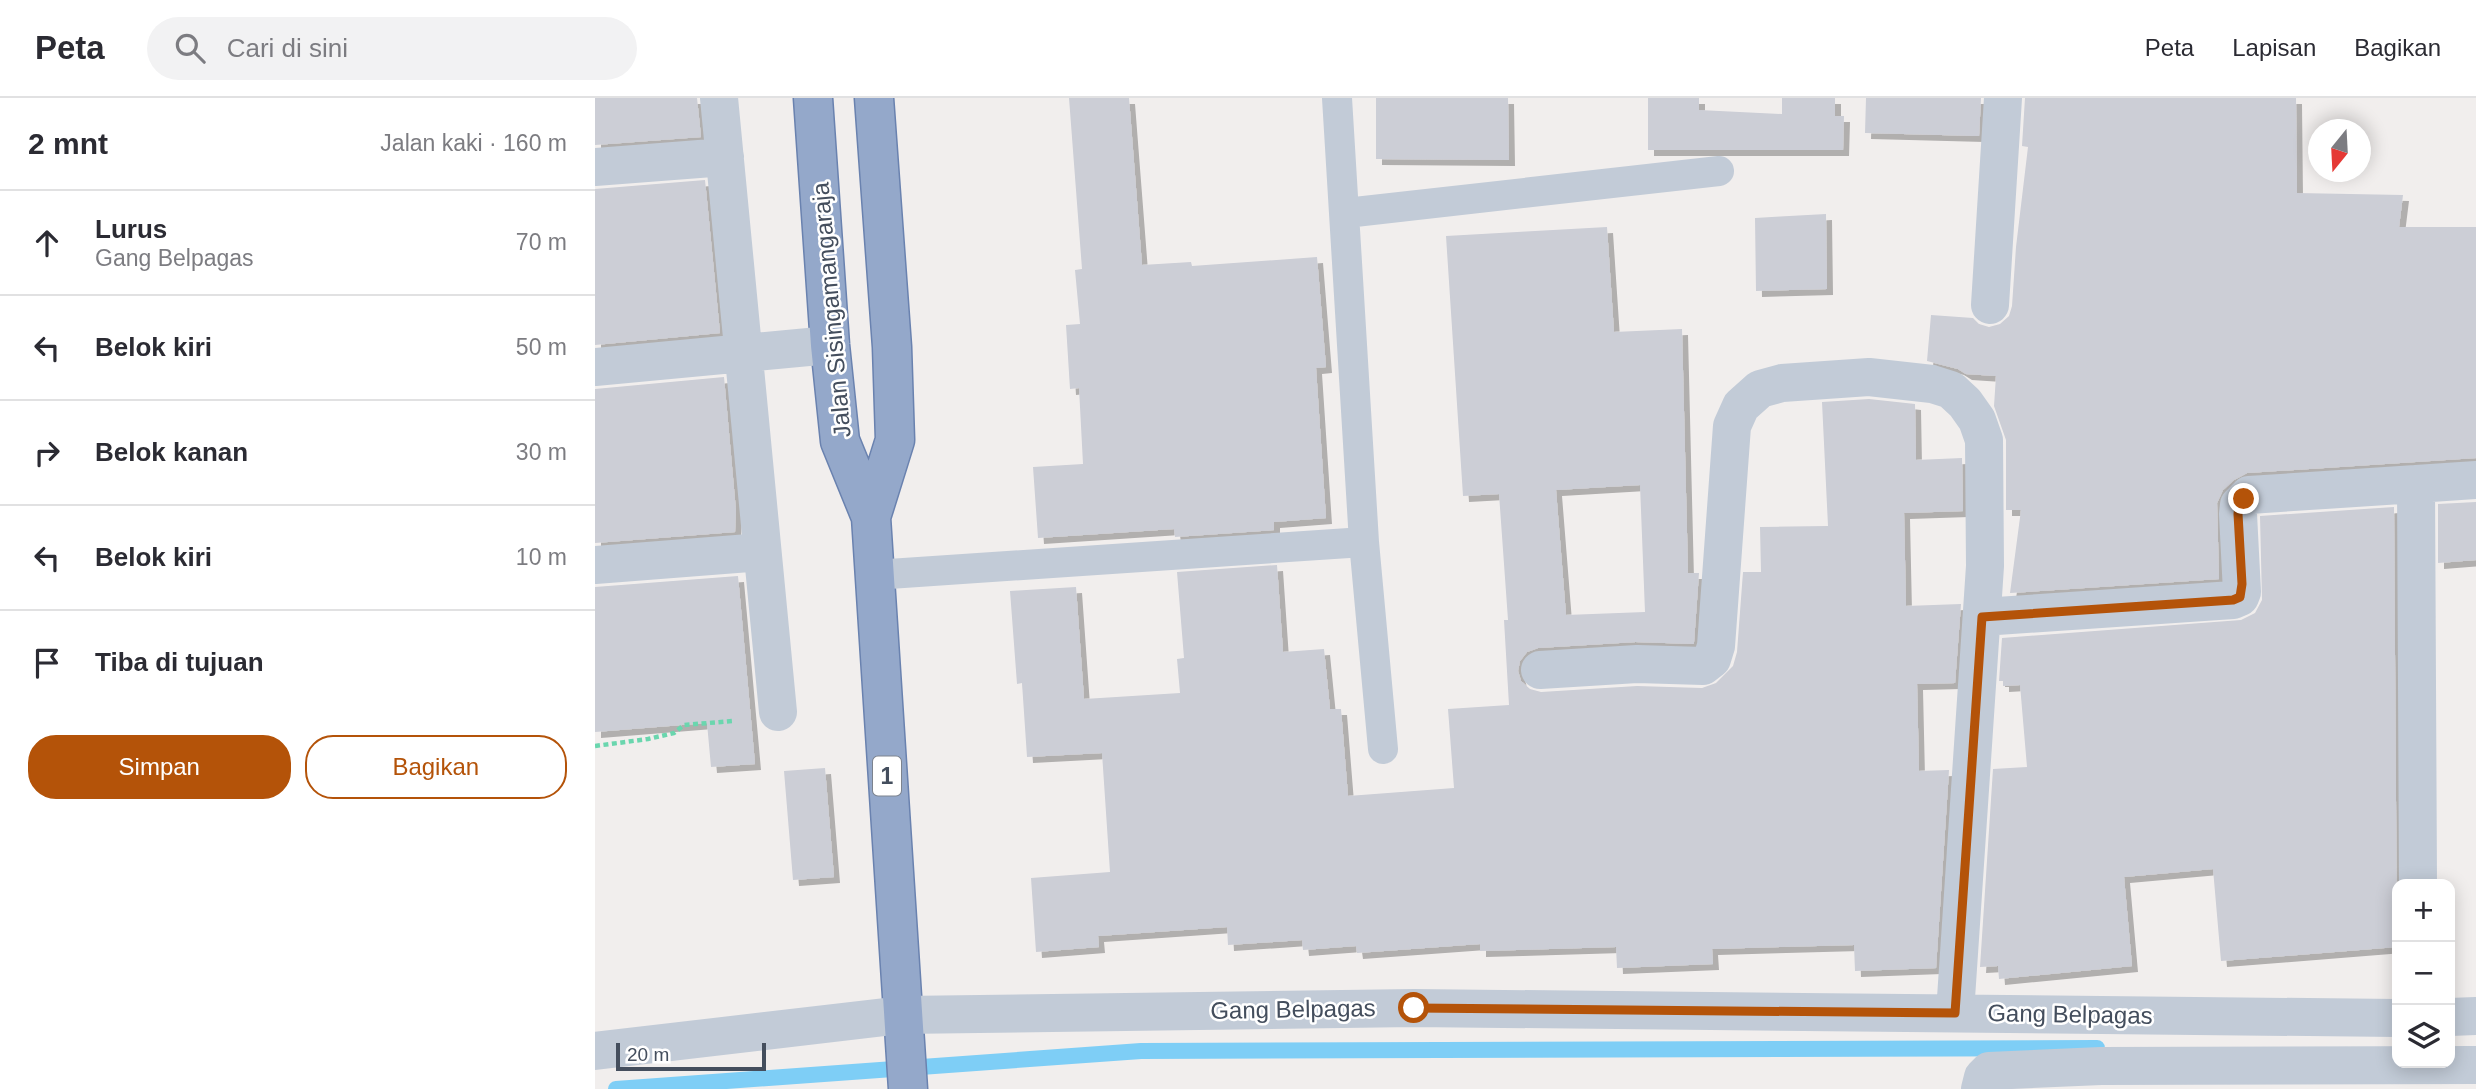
<!DOCTYPE html>
<html lang="id">
<head>
<meta charset="utf-8">
<style>
  body { margin:0; font-family:Arial,sans-serif; background:#f2f2f3; color:#2b2b33 }
  .controls { position:absolute; right:21px; bottom:21px; display:grid; overflow:hidden; border-radius:14px; box-shadow:0 4px 18px #0003 }
  .controls button { width:63px; height:63px; display:grid; place-items:center; padding:0; border:0; border-bottom:2px solid #e1e1e2; background:#fff; color:#2b2b33; font:35px sans-serif }
  .compass { position:absolute; left:1713px; top:21px; width:63px; height:63px; border-radius:50%; background:#fff; box-shadow:0 4px 18px #0003; rotate:198deg }
  .scale { position:absolute; left:21px; bottom:18px; width:150px; box-sizing:border-box; padding-left:7px; border:4px solid #444e5d; border-top:0; font-size:19px; line-height:24px; white-space:nowrap; color:#444e5d; -webkit-text-stroke:5px #fff; paint-order:stroke }
  .stop { position:absolute; width:21px; height:21px; margin:-16px; border:5px solid #b45309; border-radius:50%; background:#fff }
  .stop.end { background:#b45309; border-color:#fff; box-shadow:0 2px 7px #0008 }
  .list { margin:0; padding:0; list-style:none }
  h2 { display:flex; justify-content:space-between; align-items:center; height:91px; margin:0; padding:0 28px; font-size:30px }
  h2 small { font-size:23px; font-weight:400; color:#7c7c81 }
  .list li { display:grid; grid-template-columns:46px 1fr auto; gap:21px; align-items:center; box-sizing:border-box; height:105px; padding:0 28px; border-top:2px solid #e1e1e2 }
  .list b { display:block; font-size:26px; white-space:nowrap }
  .list p { margin:0; font-size:23px; white-space:nowrap; color:#7c7c81 }
  .list em { font-size:23px; font-style:normal; color:#7c7c81 }
  .actions { display:flex; gap:14px; padding:21px 28px }
  .actions a { flex:1; padding:16px 0; border:2px solid #b45309; border-radius:28px; text-align:center; font-size:24px; color:#b45309 }
  .actions .main { background:#b45309; color:#fff }
  .icon { flex:none; width:38px; height:38px; fill:none; stroke:currentColor; stroke-width:2; stroke-linecap:round; stroke-linejoin:round }
  .map { position:relative; flex:none; width:1881px; height:991px; overflow:hidden }
  header { display:flex; align-items:center; gap:42px; box-sizing:border-box; height:98px; padding:0 35px; background:#fff; border-bottom:2px solid #e1e1e2 }
  header strong { font-size:33px }
  nav { display:flex; gap:38px; margin-inline-start:auto; font-size:24px }
  .search { width:490px; height:63px; background:#f2f2f3; display:flex; align-items:center; gap:18px; box-sizing:border-box; padding:0 24px; border-radius:38px; color:#7c7c81; font-size:26px }
  main { display:flex }
  aside { flex:1; background:#fff }
  .map>svg:first-child { display:block }
  .lines { fill:none; stroke-linecap:round; stroke-linejoin:round }
  .stream { stroke:#7ecef6; stroke-width:16 }
  .building { fill:#ccced6; fill-rule:evenodd; filter:url(#shadow) }
  .trunk-casing { stroke:#6a82af; stroke-width:41 }
  .path { stroke:#6ad6ae; stroke-width:4.5; stroke-dasharray:5 3.5; stroke-linecap:butt }
  .service { stroke:#c2cbd7; stroke-width:30 }
  .minor { stroke:#c2cbd7; stroke-width:38 }
  .trunk { stroke:#94a8ca; stroke-width:38 }
  .route { stroke:#b45309; stroke-width:9 }
  .labels { text-anchor:middle; dominant-baseline:central; stroke-width:5; stroke-linejoin:round; paint-order:stroke }
  .shield { fill:#fff; stroke:#7c838e; stroke-width:2 }
  .shield-label { font-size:23px; font-weight:bold; fill:#444e5d }
  .street-label { font-size:24px; fill:#444e5d; stroke:#fff }
</style>
</head>
<body>
<header>
<strong>Peta</strong>
<div class="search"><svg class="icon" aria-label="search" viewBox="0 0 24 24"><circle cx="10" cy="10" r="6"/><path d="M15 15l6 6"/></svg>Cari di sini</div>
<nav><a>Peta</a><a>Lapisan</a><a>Bagikan</a></nav>
</header>
<main>
<aside>
<h2>2 mnt<small>Jalan kaki · 160 m</small></h2>
<ul class="list">
<li><svg class="icon" aria-label="ahead" viewBox="0 0 24 24"><path d="M12 20V5M6 11l6-6 6 6"/></svg><div><b>Lurus</b><p>Gang Belpagas</p></div><em>70 m</em></li>
<li><svg class="icon" aria-label="left" viewBox="0 0 24 24"><path d="M17 20v-9H6M10 6l-5 5 5 5"/></svg><div><b>Belok kiri</b></div><em>50 m</em></li>
<li><svg class="icon" aria-label="right" viewBox="0 0 24 24"><path d="M7 20v-9h11M14 6l5 5-5 5"/></svg><div><b>Belok kanan</b></div><em>30 m</em></li>
<li><svg class="icon" aria-label="left" viewBox="0 0 24 24"><path d="M17 20v-9H6M10 6l-5 5 5 5"/></svg><div><b>Belok kiri</b></div><em>10 m</em></li>
<li><svg class="icon" aria-label="arrive" viewBox="0 0 24 24"><path d="M6 21V4h12l-3 4 3 4H6"/></svg><div><b>Tiba di tujuan</b></div></li>
</ul>
<div class="actions"><a class="main">Simpan</a><a>Bagikan</a></div>
</aside>
<div class="map">
<svg width="1881" height="991" viewBox="0 0 1881 991">
  <defs>
    <filter id="shadow"><feDropShadow dx="6" dy="6" stdDeviation="0" flood-color="#0004"/></filter>
  </defs>
  <rect width="100%" height="100%" fill="#f1eeed"/>
  <g class="lines">
    <path class="stream" d="M 21,991 L 546,953 L 1502,950"/>
  </g>
  <path class="building" d="M 0,0 L 102,0 L 106,39 L 0,47 Z
    M 474,0 L 534,0 L 547,167 L 596,164 L 597,168 L 722,159 L 731,269 L 721,270 L 731,420 L 679,424 L 679,432 L 580,439 L 579,431 L 443,440 L 438,369 L 488,366 L 484,290 L 475,291 L 471,227 L 485,226 L 480,172 L 487,171 Z
    M 781,0 L 913,0 L 914,62 L 781,61 Z
    M 1053,0 L 1104,0 L 1104,12 L 1187,16 L 1187,0 L 1240,0 L 1240,18 L 1249,18 L 1248,52 L 1053,52 Z
    M 1271,0 L 1386,0 L 1384,38 L 1270,35 Z
    M 1430,0 L 1701,0 L 1702,95 L 1808,97 L 1804,129 L 1881,129 L 1881,360 L 1652,375 L 1639,382 L 1628,392 L 1622,405 L 1624,481 L 1415,495 L 1426,412 L 1411,412 L 1411,342 L 1399,308 L 1401,278 L 1371,276 L 1363,271 L 1332,263 L 1336,217 L 1378,220 L 1384,226 L 1394,229 L 1405,226 L 1414,218 L 1417,208 L 1421,149 L 1433,49 L 1427,48 Z
    M 110,82 L 125,235 L 0,247 L 0,91 Z
    M 1231,116 L 1232,191 L 1161,193 L 1160,120 Z
    M 1012,129 L 1019,234 L 1087,231 L 1093,475 L 1104,475 L 1099,544 L 1099,546 L 1041,544 L 943,550 L 932,554 L 925,563 L 923,573 L 926,583 L 935,591 L 946,594 L 1042,588 L 1107,590 L 1121,585 L 1138,568 L 1142,554 L 1148,474 L 1166,474 L 1165,429 L 1233,428 L 1227,304 L 1274,301 L 1320,306 L 1321,362 L 1367,360 L 1368,413 L 1309,415 L 1311,508 L 1366,506 L 1360,585 L 1322,586 L 1324,673 L 1354,672 L 1341,870 L 1260,873 L 1259,847 L 1117,851 L 1118,866 L 1022,870 L 1021,849 L 885,853 L 885,846 L 762,855 L 761,848 L 708,852 L 707,842 L 633,847 L 632,829 L 503,838 L 504,849 L 441,854 L 436,780 L 515,774 L 507,655 L 432,659 L 427,585 L 422,586 L 415,493 L 481,489 L 489,601 L 585,595 L 582,561 L 589,560 L 582,474 L 682,467 L 688,554 L 729,551 L 735,611 L 746,611 L 753,698 L 859,690 L 853,611 L 914,607 L 909,522 L 913,522 L 904,396 L 868,398 L 851,138 ZM 1045,387 L 1050,514 L 971,517 L 961,392 Z
    M 129,279 L 141,413 L 140,434 L 0,445 L 0,291 Z
    M 1881,404 L 1881,462 L 1843,465 L 1843,406 Z
    M 1799,409 L 1802,849 L 1626,863 L 1618,771 L 1529,779 L 1537,868 L 1404,881 L 1403,868 L 1385,869 L 1398,671 L 1432,669 L 1425,587 L 1408,588 L 1408,583 L 1404,583 L 1407,540 L 1646,522 L 1660,515 L 1667,502 L 1665,418 Z
    M 143,478 L 160,666 L 116,669 L 112,625 L 0,634 L 0,489 Z
    M 230,670 L 239,779 L 198,782 L 189,673 Z"/>
  <g class="lines">
    <defs>
      <path id="trunk" d="M 218,0 L 235,247 L 245,343 L 276,419 L 313,991
        M 276,419 L 300,342 L 297,249 L 279,0"/>
    </defs>
    <use href="#trunk" class="trunk-casing"/>
    <path class="path" d="M 0,648 L 53,641 L 79,635 L 89,627 L 138,623"/>
    <path class="service" d="M 742,0 L 769,444
      M 751,115 L 1124,73
      M 279,477 L 769,444 L 788,651"/>
    <path class="minor" d="M 124,0 L 183,614
      M 0,69 L 130,59
      M 1395,207 L 1408,0
      M 0,269 L 235,247
      M 0,467 L 167,454
      M 1387,519 L 1638,502 L 1645,499 L 1647,494 L 1643,416 L 1644,407 L 1654,397 L 1821,386
      M 945,572 L 1042,566 L 1108,568 L 1117,561 L 1121,548 L 1137,328 L 1146,308 L 1165,291 L 1187,285 L 1274,279 L 1337,286 L 1356,292 L 1370,305 L 1382,322 L 1389,342 L 1390,468 L 1360,915
      M 1823,786 L 1821,386 L 1881,382
      M 1855,919 L 1881,918
      M 0,953 L 307,917 L 819,910 L 1802,920
      M 1385,991 L 1388,979 L 1394,973 L 1506,968 L 1881,967"/>
    <use href="#trunk" class="trunk"/>
  </g>
  <g class="lines">
    <path class="route" d="M 819,910 L 1360,915 L 1387,519 L 1638,502 L 1645,499 L 1647,486 L 1643,416 L 1644,407 L 1649,401"/>
  </g>
  <g class="labels">
    <rect class="shield" x="278" y="658.5" width="28" height="39" rx="5"/>
    <g class="shield-label">
      <text x="292" y="678">1</text>
    </g>
    <g class="street-label">
      <text transform="translate(236 212) rotate(-95)">Jalan Sisingamangaraja</text>
      <text transform="translate(698 911) rotate(-1)">Gang Belpagas</text>
      <text transform="translate(1475 916) rotate(1)">Gang Belpagas</text>
    </g>
  </g>
</svg>
<div class="controls">
<button>+</button>
<button>−</button>
<button><svg class="icon" aria-label="layers" viewBox="0 0 24 24"><path d="M12 4l9 5-9 5-9-5zM3 14l9 5 9-5"/></svg></button>
</div>
<svg class="compass" viewBox="-18 -18 36 36"><path d="M0-13l5 13h-10z" fill="#e53935"/><path d="M0 13l5-13h-10z" fill="#7c7c81"/></svg>
<div class="scale">20 m</div>
<div class="stop" style="left:819px;top:910px"></div>
<div class="stop end" style="left:1649px;top:401px"></div>
</div>
</main>
</body>
</html>
